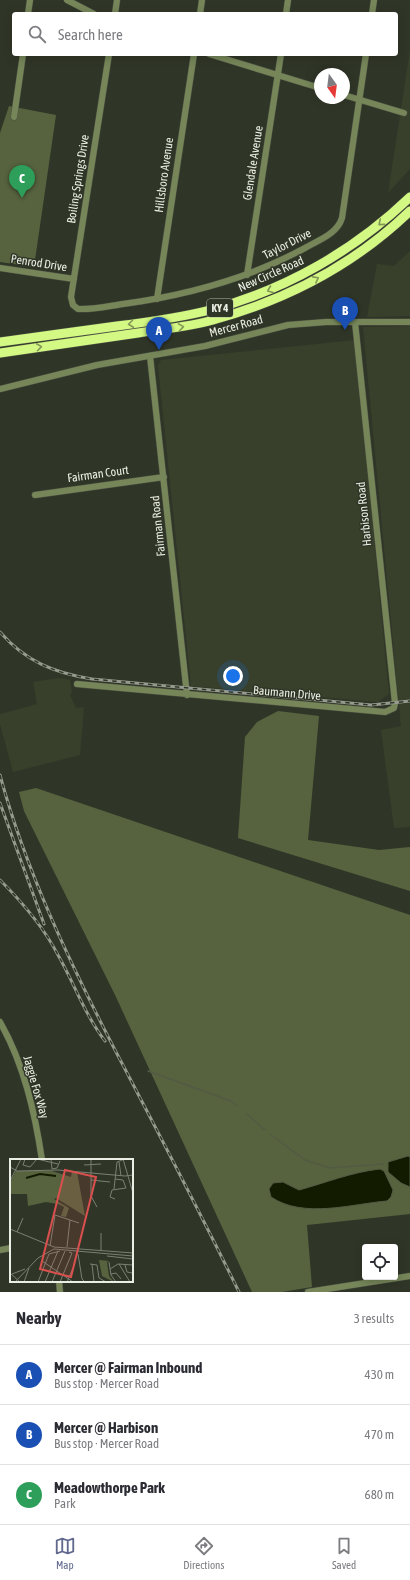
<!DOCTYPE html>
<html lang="en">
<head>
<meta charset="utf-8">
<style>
  body { margin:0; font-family:"Asap Condensed",sans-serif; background:#f7f7f7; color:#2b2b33 }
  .controls { position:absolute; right:12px; bottom:12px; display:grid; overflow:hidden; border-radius:4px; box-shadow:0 2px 10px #0003 }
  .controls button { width:36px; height:36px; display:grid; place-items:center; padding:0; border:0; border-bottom:1px solid #e1e1e2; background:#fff; color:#2b2b33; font:20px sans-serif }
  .compass { position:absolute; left:314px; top:68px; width:36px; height:36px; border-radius:50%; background:#fff; box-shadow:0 2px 10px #0003; rotate:166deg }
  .you { position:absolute; left:233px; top:676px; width:14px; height:14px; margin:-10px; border:3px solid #fff; border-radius:50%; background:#1a73e8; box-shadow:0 0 0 6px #1a73e833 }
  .badge { display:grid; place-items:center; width:26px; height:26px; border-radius:50%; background:#60688e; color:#fff; font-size:13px; font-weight:700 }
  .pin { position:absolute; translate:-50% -33px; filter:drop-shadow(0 1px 2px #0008) }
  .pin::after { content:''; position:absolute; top:21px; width:14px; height:12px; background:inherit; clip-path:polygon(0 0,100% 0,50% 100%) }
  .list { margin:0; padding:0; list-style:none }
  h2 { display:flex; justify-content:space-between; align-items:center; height:52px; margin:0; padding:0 16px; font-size:17px }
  h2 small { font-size:13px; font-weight:400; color:#7c7c81 }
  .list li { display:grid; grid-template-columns:26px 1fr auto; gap:12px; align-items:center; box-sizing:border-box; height:60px; padding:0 16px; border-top:1px solid #e1e1e2 }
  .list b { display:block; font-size:15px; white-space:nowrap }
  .list p { margin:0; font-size:13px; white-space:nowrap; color:#7c7c81 }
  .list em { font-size:13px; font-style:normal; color:#7c7c81 }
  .icon { flex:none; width:22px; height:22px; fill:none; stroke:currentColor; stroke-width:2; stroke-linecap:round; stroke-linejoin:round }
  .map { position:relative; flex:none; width:410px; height:1292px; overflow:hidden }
  .search { position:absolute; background:#fff; box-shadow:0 2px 10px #0003; left:12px; right:12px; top:12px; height:44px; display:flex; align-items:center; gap:10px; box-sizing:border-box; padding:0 14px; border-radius:4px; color:#7c7c81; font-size:15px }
  .sheet { height:232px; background:#fff }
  nav { display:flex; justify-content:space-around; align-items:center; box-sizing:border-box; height:56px; border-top:1px solid #e1e1e2; background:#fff; font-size:11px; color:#7c7c81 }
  nav a { display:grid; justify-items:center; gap:2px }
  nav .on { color:#60688e }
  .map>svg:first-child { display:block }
  .built { fill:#383f2a }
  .green { fill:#57633f }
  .water { fill:#121b00; stroke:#535a44 }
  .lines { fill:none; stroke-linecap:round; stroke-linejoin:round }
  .stream { stroke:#535a44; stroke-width:1.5 }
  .minor-casing { stroke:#4e5345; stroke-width:7 }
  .highway-casing { stroke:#4e5345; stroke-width:10 }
  .minor { stroke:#768659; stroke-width:6 }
  .highway { stroke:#d3f883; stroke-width:9 }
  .rail-casing { stroke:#969b8f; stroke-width:3 }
  .rail { stroke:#303627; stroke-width:1.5; stroke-dasharray:4.5; stroke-linecap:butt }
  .oneway { stroke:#829755 }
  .labels { text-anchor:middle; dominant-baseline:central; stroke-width:3; stroke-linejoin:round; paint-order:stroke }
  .shield { fill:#303627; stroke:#b2b7ab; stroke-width:1 }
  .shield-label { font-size:11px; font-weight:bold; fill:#eaeee4 }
  .street-label { font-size:12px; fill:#eaeee4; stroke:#303627 }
  .inset-river { fill:none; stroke:#121b00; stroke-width:2 }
  .inset-road { fill:none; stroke:#7a8073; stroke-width:1 }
  .view { fill:#da504e; fill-opacity:0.15; stroke:#da504e; stroke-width:2 }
  .inset-edge { fill:none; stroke:#eaeee4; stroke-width:2 }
</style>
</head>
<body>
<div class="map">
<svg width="410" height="1292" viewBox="0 0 410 1292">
  <rect width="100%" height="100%" fill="#303627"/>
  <path class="built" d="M 410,50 L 410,169 L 388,193 Z
    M 410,251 L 410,316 L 367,317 L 377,264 L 394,266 Z
    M 410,326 L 410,827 L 394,828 L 381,730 L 401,726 L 363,327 Z
    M 355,340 L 389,694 L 378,702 L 191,686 L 158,366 L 161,360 Z
    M 59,678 L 70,680 L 72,692 L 70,695 L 76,708 L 84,707 L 80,755 L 13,772 L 0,724 L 0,714 L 37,704 L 33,682 Z"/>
  <path class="green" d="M 9,106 L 56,115 L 34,267 L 0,262 L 0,133 Z
    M 278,711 L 319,716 L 308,840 L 379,850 L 410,847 L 410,891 L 238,838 L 245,737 L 257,722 Z
    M 36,788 L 410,915 L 410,1214 L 307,1225 L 312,1287 L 282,1292 L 252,1292 L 116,997 L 24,811 L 19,792 Z"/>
  <path class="water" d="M 408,1156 L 410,1157 L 410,1187 L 401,1183 L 388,1172 L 388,1162 Z
    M 380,1169 L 384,1171 L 393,1190 L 391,1197 L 387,1201 C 351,1204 304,1219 271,1197 L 269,1189 L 273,1183 L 283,1182 L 299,1190 C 325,1183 352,1172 380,1169 Z"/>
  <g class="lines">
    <path class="stream" d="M 148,1071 L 231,1101 L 236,1105
      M 247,1114 L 265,1130
      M 270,1134 L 305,1160 L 330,1168 L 384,1164"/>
    <defs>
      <path id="minor" d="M 67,0 L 94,14
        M 28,14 L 30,0
        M 115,14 L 117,0
        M 200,14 L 202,0
        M 286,14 L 288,0
        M 372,14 L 374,0
        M 109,54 L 71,297 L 73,305 L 78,309 C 93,310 109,306 123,304 C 188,295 248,279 305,248 C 319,240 337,234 342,218 L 366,54
        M 209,54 L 320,88
        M 344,95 L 404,113
        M 14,117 L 23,54
        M 0,268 L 74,279
        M 247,275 L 281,54
        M 157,299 L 194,54
        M 150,356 L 187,695
        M 0,389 L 97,365 L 205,346 L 288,325 L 326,322 L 410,322
        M 35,495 L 164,477
        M 77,684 L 385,712 L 394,708 L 395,703 L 355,322
        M 0,1022 C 24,1064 35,1113 42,1160
        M 0,1250 L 11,1248
        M 59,1281 L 60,1292
        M 308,1292 L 410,1276"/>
      <path id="highway" d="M 0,342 C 39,337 78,331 117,326 C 148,322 179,318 210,310 C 285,290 354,251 410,197
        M 0,353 C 46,346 92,340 138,333 C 163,329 189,327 213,320 C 286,300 355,264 410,211"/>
    </defs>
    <use href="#minor" class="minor-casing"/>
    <use href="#highway" class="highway-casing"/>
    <use href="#minor" class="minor"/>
    <use href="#highway" class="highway"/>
    <defs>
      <path id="rail" d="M 0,632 C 25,661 54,673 92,679 L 371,705 L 410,701
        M 0,775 C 26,871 69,961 115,1050 C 157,1130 199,1210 239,1292
        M 0,803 L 44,924
        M 0,880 C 22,902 43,926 58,955 C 74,983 85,1015 105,1041"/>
    </defs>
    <use href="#rail" class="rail-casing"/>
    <use href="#rail" class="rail"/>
  </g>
  <defs><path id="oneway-chevron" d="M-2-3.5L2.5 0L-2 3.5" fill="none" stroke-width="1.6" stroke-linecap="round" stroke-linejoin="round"/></defs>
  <g class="oneway">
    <use href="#oneway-chevron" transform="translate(381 223) rotate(140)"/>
    <use href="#oneway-chevron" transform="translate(316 279) rotate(-28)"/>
    <use href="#oneway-chevron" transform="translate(270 290) rotate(158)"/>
    <use href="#oneway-chevron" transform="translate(131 324) rotate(173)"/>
    <use href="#oneway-chevron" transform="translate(181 327) rotate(-9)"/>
    <use href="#oneway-chevron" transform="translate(39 347) rotate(-8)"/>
  </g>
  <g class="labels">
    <rect class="shield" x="207" y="299" width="26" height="18" rx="3"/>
    <g class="shield-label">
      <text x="220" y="308">KY 4</text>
    </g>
    <g class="street-label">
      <text transform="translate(253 163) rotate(-81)">Glendale Avenue</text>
      <text transform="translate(164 175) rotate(-82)">Hillsboro Avenue</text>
      <text transform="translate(78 179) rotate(-81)">Boiling Springs Drive</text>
      <text transform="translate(287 244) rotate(-27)">Taylor Drive</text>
      <text transform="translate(39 263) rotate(9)">Penrod Drive</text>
      <text transform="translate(271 274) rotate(-24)">New Circle Road</text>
      <text transform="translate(236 326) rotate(-15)">Mercer Road</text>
      <text transform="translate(98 474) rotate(-8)">Fairman Court</text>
      <text transform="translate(364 514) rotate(-96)">Harbison Road</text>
      <text transform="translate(158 526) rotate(-96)">Fairman Road</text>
      <text transform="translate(287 693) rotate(5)">Baumann Drive</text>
      <text transform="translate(36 1087) rotate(74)">Jaggie Fox Way</text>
    </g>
  </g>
  <g transform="translate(10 1159)">
    <rect width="123" height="123" fill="#303627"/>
    <path d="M 6,12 L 42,12 L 61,18 L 62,13 L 67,13 L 75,57 L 46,39 L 44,40 L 59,49 L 56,58 L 51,57 L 54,48 L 48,45 L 36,43 L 18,47 L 17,35 L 0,35 L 0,23 ZM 89,101 L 99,102 L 97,103 L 99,117 L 104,123 L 92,117 Z" fill="#57633f"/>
    <path class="inset-river" d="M 16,19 L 30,15 L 46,17"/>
    <path class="inset-road" d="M 15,0 L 13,6 L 20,8 L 27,0M 27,0 L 48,5M 41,0 L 42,10 L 47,9 L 50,2M 81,0 L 81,37 L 87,48M 113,0 L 123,34M 109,3 L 111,17M 74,6 L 91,5M 0,8 L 7,12 L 48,11 L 115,17 L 123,16M 81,21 L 100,23M 0,22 L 11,0M 104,30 L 107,3 L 115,0M 105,40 L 100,38 L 102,31 L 116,29 L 113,21 L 105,20M 0,70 L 44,88 L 123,94M 7,73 L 13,59M 91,74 L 91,91M 40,87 L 45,56 L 69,64M 57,88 L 60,61M 68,95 L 72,120 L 75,123M 97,97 L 123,100M 32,102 L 63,123M 99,103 L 101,116 L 106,123M 80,105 L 87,106 L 89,119 L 96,123M 82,105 L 84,123M 109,105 L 120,123M 115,106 L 117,113 L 122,114M 100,110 L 108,105 L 123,106M 0,114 L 10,123M 2,115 L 15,110M 101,115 L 106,114 L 111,120M 5,123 L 28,99 L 44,90 L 123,97M 14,123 L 19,109M 28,123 L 39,95 L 50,92M 35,123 L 48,92M 42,123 L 55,92M 50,123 L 62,94 L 59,93M 57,123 L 63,109"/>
    <path class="view" d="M 55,11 L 86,18 L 61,118 L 30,110 Z"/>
    <rect width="123" height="123" class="inset-edge"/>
  </g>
</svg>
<div class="controls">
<button><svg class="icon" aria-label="locate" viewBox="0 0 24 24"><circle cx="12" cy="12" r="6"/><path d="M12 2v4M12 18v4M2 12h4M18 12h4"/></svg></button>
</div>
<svg class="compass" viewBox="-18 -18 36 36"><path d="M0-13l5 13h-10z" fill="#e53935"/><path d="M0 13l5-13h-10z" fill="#7c7c81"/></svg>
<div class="you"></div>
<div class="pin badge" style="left:159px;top:350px;background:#1a4fb4">A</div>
<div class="pin badge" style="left:345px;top:330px;background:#1a4fb4">B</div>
<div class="pin badge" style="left:22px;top:198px;background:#2e9e5b">C</div>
<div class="search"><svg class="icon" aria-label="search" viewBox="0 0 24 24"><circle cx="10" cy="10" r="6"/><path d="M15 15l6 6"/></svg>Search here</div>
</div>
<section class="sheet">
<h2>Nearby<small>3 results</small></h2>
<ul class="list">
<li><span class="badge" style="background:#1a4fb4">A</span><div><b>Mercer @ Fairman Inbound</b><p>Bus stop · Mercer Road</p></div><em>430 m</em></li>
<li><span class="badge" style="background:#1a4fb4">B</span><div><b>Mercer @ Harbison</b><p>Bus stop · Mercer Road</p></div><em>470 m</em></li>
<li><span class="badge" style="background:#2e9e5b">C</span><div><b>Meadowthorpe Park</b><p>Park</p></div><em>680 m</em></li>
</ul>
</section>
<nav>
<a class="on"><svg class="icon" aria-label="map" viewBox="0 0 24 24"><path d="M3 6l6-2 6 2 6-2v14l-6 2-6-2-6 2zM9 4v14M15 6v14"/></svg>Map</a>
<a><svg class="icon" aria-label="directions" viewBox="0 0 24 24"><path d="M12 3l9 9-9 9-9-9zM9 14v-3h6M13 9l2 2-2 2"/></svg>Directions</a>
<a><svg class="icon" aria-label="saved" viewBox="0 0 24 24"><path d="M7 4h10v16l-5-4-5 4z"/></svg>Saved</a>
</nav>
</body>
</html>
